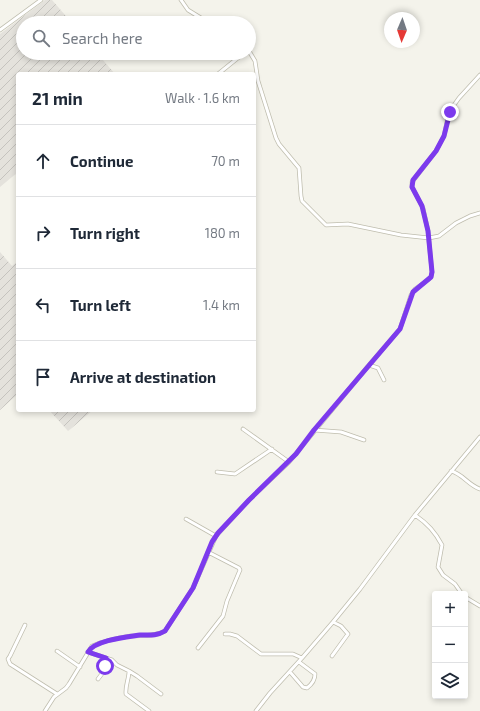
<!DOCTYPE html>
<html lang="en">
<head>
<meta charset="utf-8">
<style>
  body { margin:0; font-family:"Exo 2",sans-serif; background:#f2f2f3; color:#1f2937 }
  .controls { position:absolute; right:12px; bottom:12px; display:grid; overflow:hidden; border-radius:4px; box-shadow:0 2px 6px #0003 }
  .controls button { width:36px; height:36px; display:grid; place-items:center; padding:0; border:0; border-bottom:1px solid #e0e1e3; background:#fff; color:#1f2937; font:20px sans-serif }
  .compass { position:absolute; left:384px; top:12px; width:36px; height:36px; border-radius:50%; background:#fff; box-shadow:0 2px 6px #0003; rotate:182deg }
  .stop { position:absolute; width:12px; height:12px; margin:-9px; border:3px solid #7c3aed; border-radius:50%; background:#fff }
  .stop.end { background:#7c3aed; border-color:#fff; box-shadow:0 1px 4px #0008 }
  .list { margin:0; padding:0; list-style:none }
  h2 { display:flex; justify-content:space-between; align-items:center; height:52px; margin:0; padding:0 16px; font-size:17px }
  h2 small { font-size:13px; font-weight:400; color:#747a83 }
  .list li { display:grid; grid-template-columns:26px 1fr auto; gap:12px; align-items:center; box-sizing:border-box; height:72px; padding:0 16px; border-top:1px solid #e0e1e3 }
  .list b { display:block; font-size:15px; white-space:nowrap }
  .list em { font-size:13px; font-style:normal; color:#747a83 }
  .icon { flex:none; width:22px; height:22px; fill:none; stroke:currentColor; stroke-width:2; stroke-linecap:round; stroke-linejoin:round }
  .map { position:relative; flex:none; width:480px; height:711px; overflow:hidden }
  .search { position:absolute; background:#fff; box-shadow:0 2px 6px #0003; left:16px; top:16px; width:240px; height:44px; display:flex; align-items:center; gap:10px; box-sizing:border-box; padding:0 14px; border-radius:22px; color:#747a83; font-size:15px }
  .panel { position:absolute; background:#fff; box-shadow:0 2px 6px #0003; left:16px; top:72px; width:240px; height:340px; border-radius:4px }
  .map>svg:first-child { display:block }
  .industrial { fill:url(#industrial-furrows) }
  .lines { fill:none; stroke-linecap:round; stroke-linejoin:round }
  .minor-casing { stroke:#bfbdae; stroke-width:4.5 }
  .minor { stroke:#fff; stroke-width:3 }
  .route { stroke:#7c3aed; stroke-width:5 }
</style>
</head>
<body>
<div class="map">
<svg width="480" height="711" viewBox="0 0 480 711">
  <defs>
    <pattern id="industrial-furrows" width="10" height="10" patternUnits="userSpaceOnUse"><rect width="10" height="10" fill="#e4e2dc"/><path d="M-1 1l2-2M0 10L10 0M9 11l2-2" fill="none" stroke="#c5c3be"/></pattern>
  </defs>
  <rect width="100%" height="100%" fill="#f4f3eb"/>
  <path class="industrial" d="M 45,0 L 52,0 L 72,23 L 23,23 L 23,53 L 97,53 L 115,74 L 18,74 L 18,172 L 0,187 L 0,34 Z
    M 0,252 L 12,266 L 18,261 L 18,394 L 0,410 Z
    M 49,410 L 93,410 L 68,431 Z"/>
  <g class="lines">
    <defs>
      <path id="minor" d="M 181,0 L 188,10 L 209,23
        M 0,30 L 41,0
        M 249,51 L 255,61 L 258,81 L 276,138 L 279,144 L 299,168 L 301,196 L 302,201 L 326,225 L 348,224 L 401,235 L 429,238 L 439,236 L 456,223 L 470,216 L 480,213
        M 218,74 L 244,53
        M 369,365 L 378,368 L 384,380
        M 243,429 L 289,462
        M 314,430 L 341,432 L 364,440
        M 451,471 C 463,474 468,485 480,489
        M 217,472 L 235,474 L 272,449
        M 415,515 C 428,524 435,532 442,545 L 438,567 L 443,575 L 455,584 L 462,594
        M 186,519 L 216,536
        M 465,597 L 480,606
        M 25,625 L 10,656 L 8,659 L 10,664 L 57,694
        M 225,634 L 230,634 L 237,636 L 261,654 L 293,654 L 302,658
        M 198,648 L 223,616 L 227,601 L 240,570 L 239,568 L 208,552
        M 57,651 L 80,667
        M 88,652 L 112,660 L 117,665 L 129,671 C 129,679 125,686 126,694 L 149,711
        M 332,656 L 348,634 L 341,626 L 333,622
        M 129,671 L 137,676 L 161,694
        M 290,672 L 303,687 L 307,688 C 311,685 315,680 315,674 L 299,662
        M 98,679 L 104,671 L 106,659
        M 45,711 L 54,697 L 66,688 L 69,684 L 92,646 C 103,641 118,638 130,636 C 141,635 155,637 165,631 L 193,588 L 216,536 L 249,500 L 289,462 L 369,365 L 400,329 L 411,295 L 415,289 L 428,280 L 431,277 L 432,272 L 428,231 L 423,208 L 412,187 L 412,182 L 436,151 L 444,136 L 449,112 L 459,98 L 480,75
        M 256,711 L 270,693 L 302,658 L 333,622 L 360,589 L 415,515 L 480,437"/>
    </defs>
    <use href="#minor" class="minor-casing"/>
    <use href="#minor" class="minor"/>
  </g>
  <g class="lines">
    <path class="route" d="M 105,666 L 106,658 L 88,652 C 95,640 127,637 140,635 C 149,635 157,636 165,631 L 193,588 L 212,542 L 218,533 L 249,500 L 296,454 L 314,430 L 400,329 L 413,292 L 431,277 L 432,272 L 428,231 L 422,206 L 412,187 L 413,180 L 436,151 L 444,136 L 450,112"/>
  </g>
</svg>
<div class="controls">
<button>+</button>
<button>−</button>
<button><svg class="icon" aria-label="layers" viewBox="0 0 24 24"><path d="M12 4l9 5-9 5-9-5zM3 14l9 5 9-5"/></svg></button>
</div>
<svg class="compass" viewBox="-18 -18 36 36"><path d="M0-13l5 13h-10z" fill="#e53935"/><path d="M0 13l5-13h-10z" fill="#747a83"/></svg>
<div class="stop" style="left:105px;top:666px"></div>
<div class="stop end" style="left:450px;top:112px"></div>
<div class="search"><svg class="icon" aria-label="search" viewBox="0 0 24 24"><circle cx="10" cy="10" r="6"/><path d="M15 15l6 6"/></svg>Search here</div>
<section class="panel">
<h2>21 min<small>Walk · 1.6 km</small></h2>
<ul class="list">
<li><svg class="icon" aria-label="ahead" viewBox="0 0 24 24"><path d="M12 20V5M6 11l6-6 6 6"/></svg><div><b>Continue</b></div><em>70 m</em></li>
<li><svg class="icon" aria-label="right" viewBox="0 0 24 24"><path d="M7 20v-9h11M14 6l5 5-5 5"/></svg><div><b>Turn right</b></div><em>180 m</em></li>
<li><svg class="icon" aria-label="left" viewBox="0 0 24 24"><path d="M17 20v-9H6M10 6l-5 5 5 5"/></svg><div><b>Turn left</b></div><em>1.4 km</em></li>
<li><svg class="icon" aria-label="arrive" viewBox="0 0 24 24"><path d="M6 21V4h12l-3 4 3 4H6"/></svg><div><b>Arrive at destination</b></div></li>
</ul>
</section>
</div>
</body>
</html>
